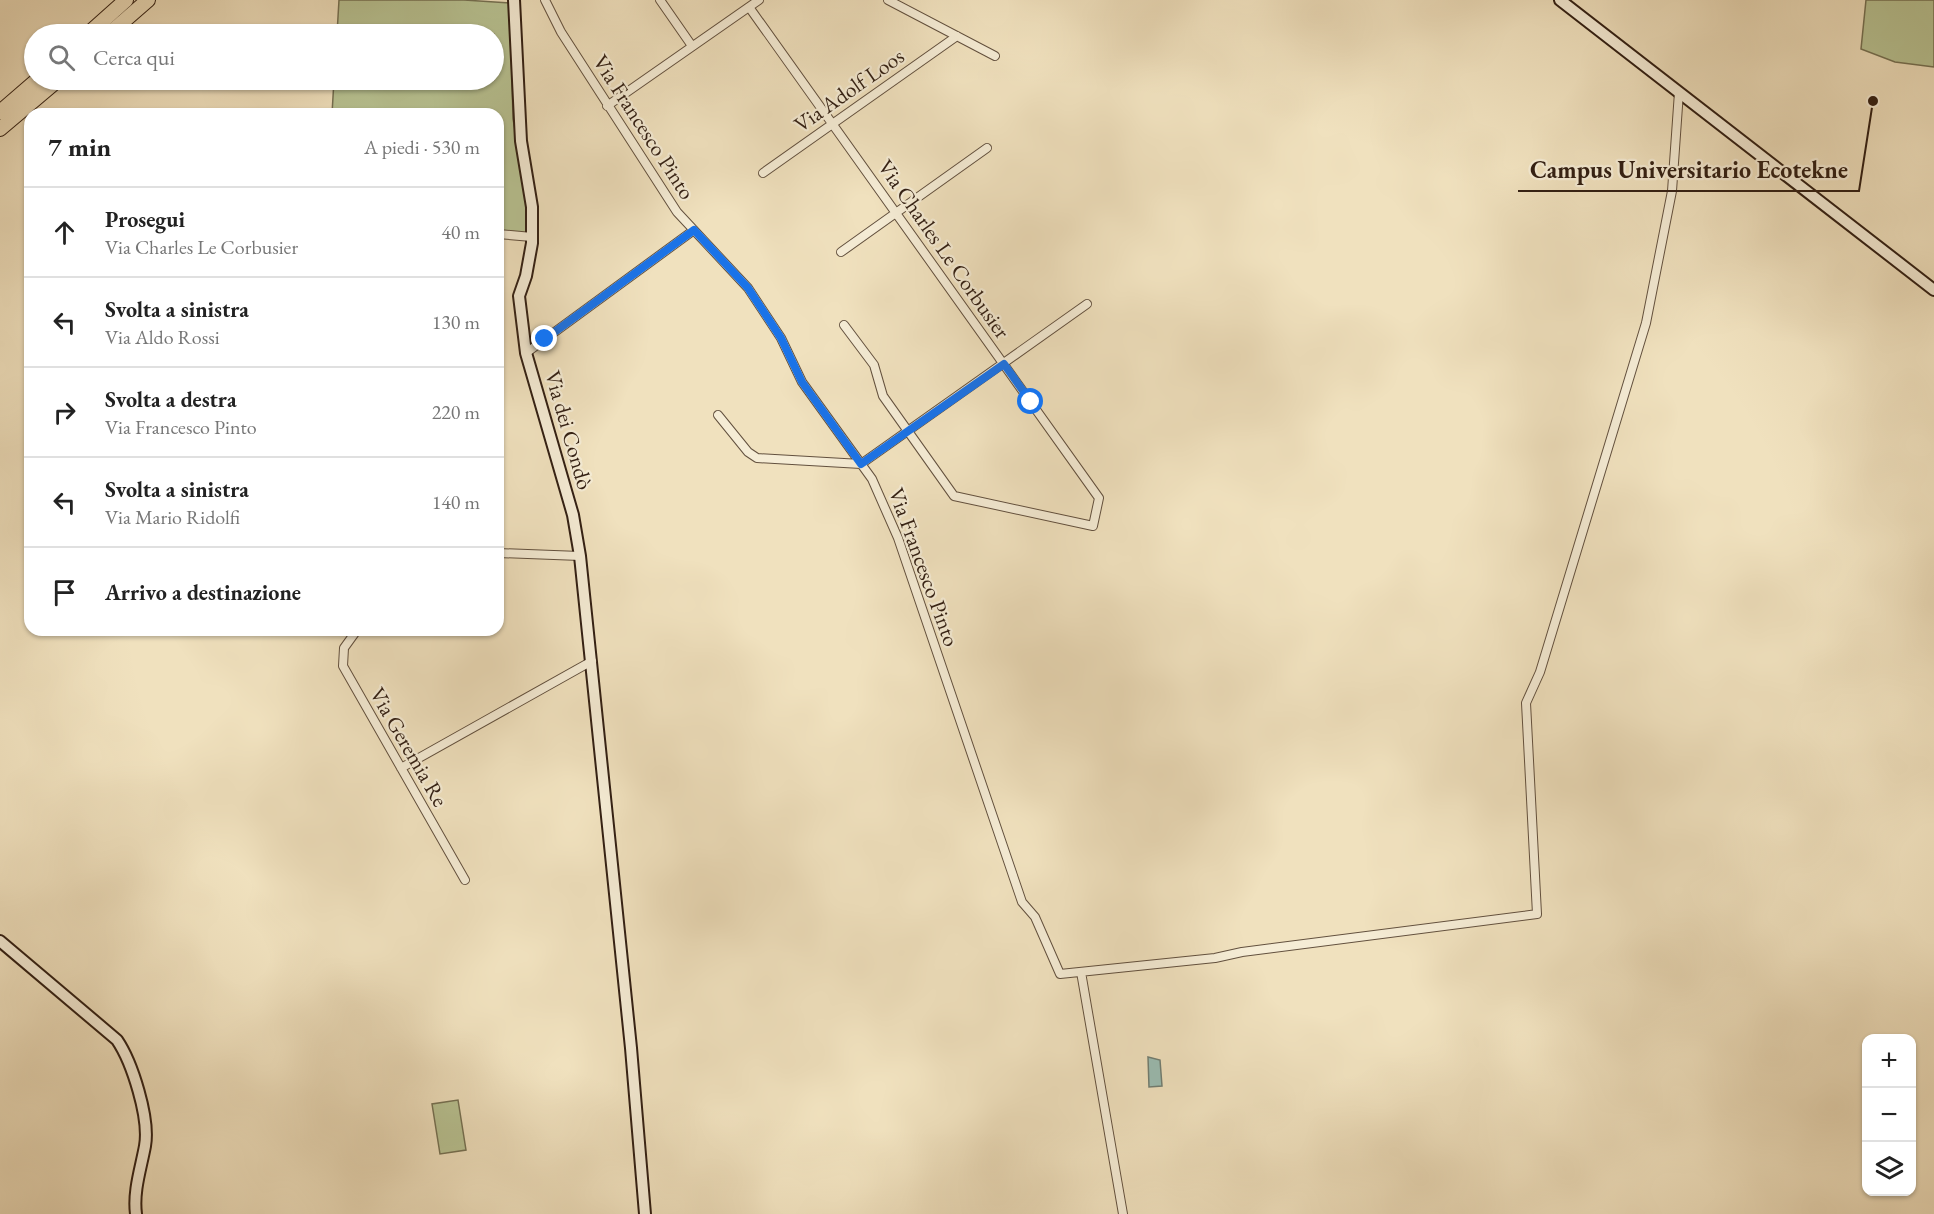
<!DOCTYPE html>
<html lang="it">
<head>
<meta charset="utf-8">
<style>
  body { margin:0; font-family:"EB Garamond",serif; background:#f2f2f2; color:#222 }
  .controls { position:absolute; right:18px; bottom:18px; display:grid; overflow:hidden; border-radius:12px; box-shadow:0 2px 4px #0004 }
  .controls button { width:54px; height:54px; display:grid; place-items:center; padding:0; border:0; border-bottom:2px solid #e0e0e0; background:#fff; color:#222; font:30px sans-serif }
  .stop { position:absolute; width:18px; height:18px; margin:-14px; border:4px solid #1a73e8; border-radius:50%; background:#fff }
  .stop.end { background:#1a73e8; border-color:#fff; box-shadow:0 2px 6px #0008 }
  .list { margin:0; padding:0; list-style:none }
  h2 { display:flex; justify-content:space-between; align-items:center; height:78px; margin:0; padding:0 24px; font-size:26px }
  h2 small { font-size:20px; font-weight:400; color:#767676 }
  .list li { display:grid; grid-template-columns:39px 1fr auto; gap:18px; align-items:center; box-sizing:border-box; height:90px; padding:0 24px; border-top:2px solid #e0e0e0 }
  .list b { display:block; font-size:22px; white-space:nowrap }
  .list p { margin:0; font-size:20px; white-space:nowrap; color:#767676 }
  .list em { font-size:20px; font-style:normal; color:#767676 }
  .icon { flex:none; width:33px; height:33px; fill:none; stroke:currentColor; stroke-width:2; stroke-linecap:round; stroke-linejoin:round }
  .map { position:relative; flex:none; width:1934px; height:1214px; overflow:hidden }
  .search { position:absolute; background:#fff; box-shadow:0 2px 4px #0004; left:24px; top:24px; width:480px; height:66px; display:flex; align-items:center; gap:15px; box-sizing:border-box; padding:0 21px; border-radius:33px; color:#767676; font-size:22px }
  .panel { position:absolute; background:#fff; box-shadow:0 2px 4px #0004; left:24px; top:108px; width:480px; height:528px; border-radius:18px }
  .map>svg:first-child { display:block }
  .green { fill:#b8c393; stroke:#757153; stroke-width:1.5 }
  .water { fill:#9abdb3; stroke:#707e73; stroke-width:1.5 }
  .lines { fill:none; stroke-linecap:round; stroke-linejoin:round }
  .street-casing { stroke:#62503e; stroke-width:10 }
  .secondary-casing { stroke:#321f13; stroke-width:14 }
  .highway-casing { stroke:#321f13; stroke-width:16 }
  .street { stroke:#f5ecd5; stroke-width:8 }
  .secondary { stroke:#f5ecd5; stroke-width:10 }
  .highway { stroke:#f0e1be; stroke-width:14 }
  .route { stroke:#1a73e8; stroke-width:8 }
  .labels { text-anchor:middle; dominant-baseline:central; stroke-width:4.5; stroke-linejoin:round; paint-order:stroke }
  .street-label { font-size:22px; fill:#321f13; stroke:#f5ecd5 }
  .leader { fill:none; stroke:#321f13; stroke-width:2 }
  .callout-dot { fill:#321f13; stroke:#f5ecd5; stroke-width:2 }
  .callout-label { font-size:24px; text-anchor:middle; font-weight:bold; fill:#321f13; stroke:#f5ecd5; stroke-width:4.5; stroke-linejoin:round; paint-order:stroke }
</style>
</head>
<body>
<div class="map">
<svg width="1934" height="1214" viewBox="0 0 1934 1214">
  <rect width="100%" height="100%" fill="#f0e1be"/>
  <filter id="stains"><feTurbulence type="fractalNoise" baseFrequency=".00333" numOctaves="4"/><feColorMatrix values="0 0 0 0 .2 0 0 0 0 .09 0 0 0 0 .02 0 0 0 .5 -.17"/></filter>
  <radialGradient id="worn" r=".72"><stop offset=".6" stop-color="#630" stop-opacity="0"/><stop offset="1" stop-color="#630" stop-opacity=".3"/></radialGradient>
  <path class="green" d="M 339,0 L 464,0 L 510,3 L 513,119 L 529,207 L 527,233 L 498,230 L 498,114 L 332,114 L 334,80 L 494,80 L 494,34 L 337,34 Z
    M 1866,0 L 1934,0 L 1934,67 L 1895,62 L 1861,49 Z
    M 458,1100 L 466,1150 L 440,1154 L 432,1104 Z"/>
  <path class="water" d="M 1148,1057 L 1160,1060 L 1162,1086 L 1149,1087 Z"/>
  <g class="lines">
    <defs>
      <path id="street" d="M 545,0 L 561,32 L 677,212 L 748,288 L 781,338 L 802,382 L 872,479 L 898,538 L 1022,902 L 1035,917 L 1060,974 L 1215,958 L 1242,952 L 1537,914 L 1526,703 L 1540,672 L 1646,323 L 1672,191 L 1679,92
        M 660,0 L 692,46
        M 888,0 L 995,56
        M 749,7 L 1099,498 L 1093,526 L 954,496 L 883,396 L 874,365 L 844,325
        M 607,106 L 759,0
        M 763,173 L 957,36
        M 498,234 L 532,237
        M 841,252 L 987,148
        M 526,353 L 694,230
        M 718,415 L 748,452 L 757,458 L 861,464 L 1087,304
        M 498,553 L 580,556
        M 357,630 L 344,648 L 343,666 L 465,880
        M 401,768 L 592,661
        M 1081,972 L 1123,1214"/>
      <path id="secondary" d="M 514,0 L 521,141 L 532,207 L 532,243 L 526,276 L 519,296 L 526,353 L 573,515 L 580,556 L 631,1048 L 645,1214
        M 1560,0 L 1934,290
        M 0,941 L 117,1040 C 132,1062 150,1118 145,1146 C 141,1168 133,1191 136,1214"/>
      <path id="highway" d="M 88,34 L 126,0
        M 109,34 L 148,0
        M 0,112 L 37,80
        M 0,129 L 58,80"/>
    </defs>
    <use href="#street" class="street-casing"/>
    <use href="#secondary" class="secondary-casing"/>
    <use href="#highway" class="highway-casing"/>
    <use href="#street" class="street"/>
    <use href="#secondary" class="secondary"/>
    <use href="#highway" class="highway"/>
  </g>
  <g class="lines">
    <path class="route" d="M 545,339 L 694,230 L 748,288 L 781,338 L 802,382 L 861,464 L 1004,364 L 1031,402"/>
  </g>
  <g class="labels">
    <g class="street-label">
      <text transform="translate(849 90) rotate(-35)">Via Adolf Loos</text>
      <text transform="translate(644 127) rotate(57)">Via Francesco Pinto</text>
      <text transform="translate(944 249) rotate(55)">Via Charles Le Corbusier</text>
      <text transform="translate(569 430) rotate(74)">Via dei Condò</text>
      <text transform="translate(924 567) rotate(70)">Via Francesco Pinto</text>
      <text transform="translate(409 747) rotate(60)">Via Geremia Re</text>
    </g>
  </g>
  <path class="leader" d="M1873 101L1859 191H1518"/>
  <circle class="callout-dot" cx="1873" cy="101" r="6"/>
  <g class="callout-label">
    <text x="1689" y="178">Campus Universitario Ecotekne</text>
  </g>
  <rect width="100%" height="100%" filter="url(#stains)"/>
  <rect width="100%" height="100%" fill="url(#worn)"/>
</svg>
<div class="controls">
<button>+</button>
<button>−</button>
<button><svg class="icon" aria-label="layers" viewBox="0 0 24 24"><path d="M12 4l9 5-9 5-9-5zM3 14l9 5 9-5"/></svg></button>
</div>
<div class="stop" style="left:1031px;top:402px"></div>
<div class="stop end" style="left:545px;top:339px"></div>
<div class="search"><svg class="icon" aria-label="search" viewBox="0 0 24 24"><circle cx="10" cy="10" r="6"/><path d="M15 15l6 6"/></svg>Cerca qui</div>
<section class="panel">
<h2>7 min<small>A piedi · 530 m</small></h2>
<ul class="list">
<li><svg class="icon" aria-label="ahead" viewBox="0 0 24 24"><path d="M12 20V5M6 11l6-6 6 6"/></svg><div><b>Prosegui</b><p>Via Charles Le Corbusier</p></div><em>40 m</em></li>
<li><svg class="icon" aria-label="left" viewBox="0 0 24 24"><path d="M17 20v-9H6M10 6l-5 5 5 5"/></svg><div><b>Svolta a sinistra</b><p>Via Aldo Rossi</p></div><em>130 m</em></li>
<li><svg class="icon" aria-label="right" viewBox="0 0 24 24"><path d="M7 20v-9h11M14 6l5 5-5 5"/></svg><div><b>Svolta a destra</b><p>Via Francesco Pinto</p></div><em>220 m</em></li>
<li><svg class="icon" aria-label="left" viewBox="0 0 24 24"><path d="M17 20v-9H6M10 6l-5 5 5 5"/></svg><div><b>Svolta a sinistra</b><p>Via Mario Ridolfi</p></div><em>140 m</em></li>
<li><svg class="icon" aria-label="arrive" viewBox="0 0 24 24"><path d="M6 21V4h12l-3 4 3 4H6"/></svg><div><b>Arrivo a destinazione</b></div></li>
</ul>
</section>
</div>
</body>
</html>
